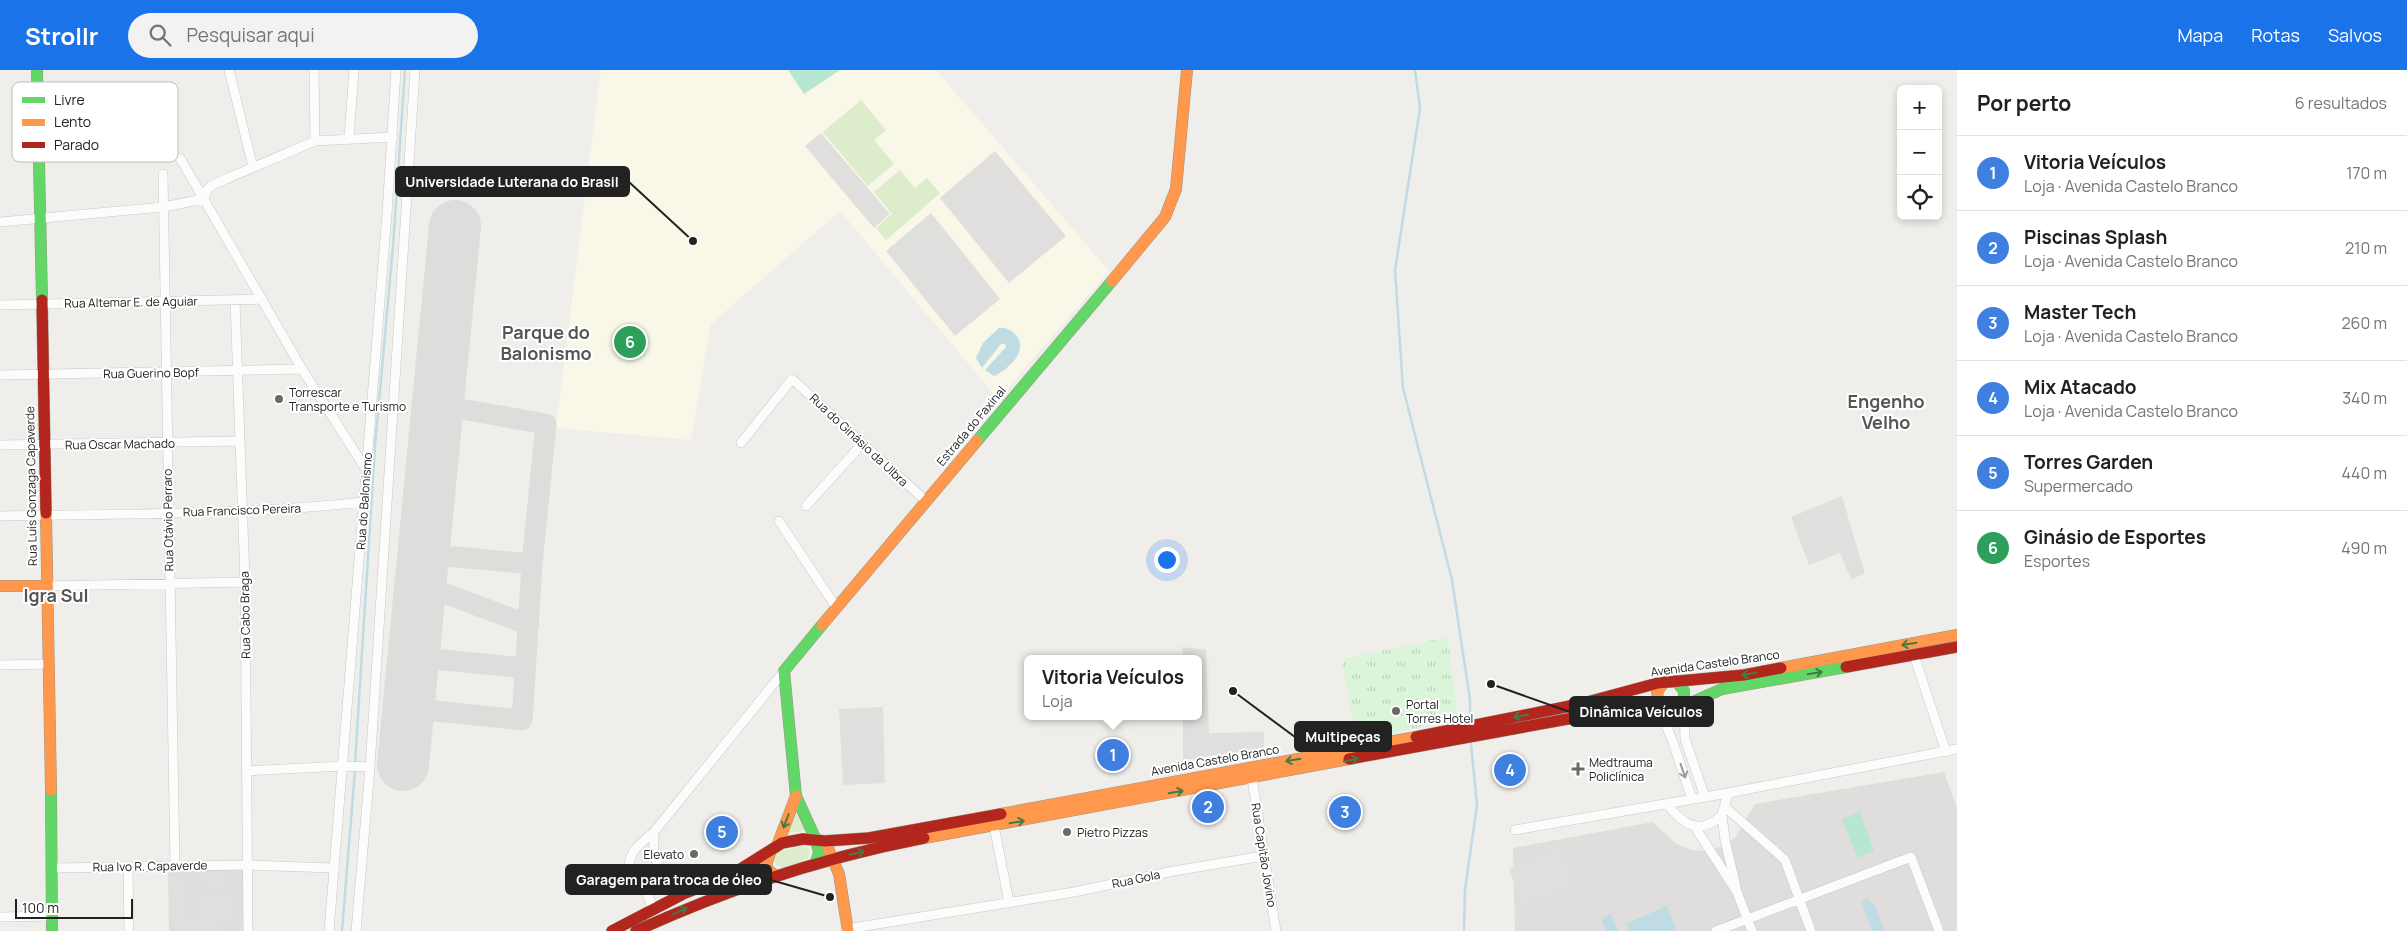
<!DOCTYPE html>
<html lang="pt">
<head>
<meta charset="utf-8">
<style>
  body { margin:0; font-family:Manrope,sans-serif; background:#f2f2f2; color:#202124 }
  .controls { position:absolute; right:15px; top:15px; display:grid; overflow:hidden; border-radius:8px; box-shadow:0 2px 8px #0003 }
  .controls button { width:45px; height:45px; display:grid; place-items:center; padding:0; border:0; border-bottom:1px solid #e0e0e0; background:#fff; color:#202124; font:25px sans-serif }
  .scale { position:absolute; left:15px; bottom:12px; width:118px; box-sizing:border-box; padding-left:5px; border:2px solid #222; border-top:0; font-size:14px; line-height:18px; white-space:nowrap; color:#222; -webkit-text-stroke:4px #fff; paint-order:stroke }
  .you { position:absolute; left:1166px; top:489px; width:18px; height:18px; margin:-12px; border:4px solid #fff; border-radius:50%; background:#1a73e8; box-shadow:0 0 0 8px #1a73e833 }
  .badge { display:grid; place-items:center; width:32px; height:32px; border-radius:50%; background:#1a73e8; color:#fff; font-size:16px; font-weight:700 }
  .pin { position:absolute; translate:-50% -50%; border:2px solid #fff; box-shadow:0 1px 5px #0006 }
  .popup { position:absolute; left:1024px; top:585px; width:178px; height:65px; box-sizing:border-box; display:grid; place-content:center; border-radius:8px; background:#fff; filter:drop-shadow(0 1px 4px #0005); font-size:16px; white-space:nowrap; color:#757577 }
  .popup b { font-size:19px; color:#202124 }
  .popup::after { content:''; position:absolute; left:50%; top:100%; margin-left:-10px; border:10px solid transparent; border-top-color:#fff }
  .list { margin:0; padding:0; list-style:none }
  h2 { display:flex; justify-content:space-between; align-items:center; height:65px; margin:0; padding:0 20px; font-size:21px }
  h2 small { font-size:16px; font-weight:400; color:#757577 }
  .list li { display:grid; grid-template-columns:32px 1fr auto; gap:15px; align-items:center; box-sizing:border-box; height:75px; padding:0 20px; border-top:1px solid #e0e0e0 }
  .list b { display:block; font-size:19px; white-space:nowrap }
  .list p { margin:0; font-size:16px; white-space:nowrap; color:#757577 }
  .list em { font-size:16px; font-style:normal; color:#757577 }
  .icon { flex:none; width:28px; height:28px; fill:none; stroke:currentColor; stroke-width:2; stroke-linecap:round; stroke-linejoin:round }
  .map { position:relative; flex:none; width:1957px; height:861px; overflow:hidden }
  header { display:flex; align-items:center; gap:30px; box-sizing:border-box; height:70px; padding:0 25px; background:#1a73e8; color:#fff }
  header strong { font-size:24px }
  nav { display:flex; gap:28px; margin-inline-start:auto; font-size:18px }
  .search { width:350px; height:45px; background:#f2f2f2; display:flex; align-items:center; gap:12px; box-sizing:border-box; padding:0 18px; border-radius:28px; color:#757577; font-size:19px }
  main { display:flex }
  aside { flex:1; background:#fff }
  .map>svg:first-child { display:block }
  .residential { fill:#dfdedc }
  .education { fill:#f8f7e8 }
  .grass { fill:#ddeccb }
  .park { fill:url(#park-tufts) }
  .pitch { fill:#b7e6d2 }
  .parking { fill:#e0dfde }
  .water { fill:#bfdbe3 }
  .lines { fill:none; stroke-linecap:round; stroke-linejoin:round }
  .stream { stroke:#bfdbe3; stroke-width:2.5 }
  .taxiway { stroke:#dedddc; stroke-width:21 }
  .runway { stroke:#dedddc; stroke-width:52 }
  .street-casing { stroke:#c9c8c7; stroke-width:10 }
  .fast-casing { stroke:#999a82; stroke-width:12 }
  .slow-casing { stroke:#999a82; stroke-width:12 }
  .jam-casing { stroke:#999a82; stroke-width:12 }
  .street { stroke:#fdfcfc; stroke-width:9 }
  .fast { stroke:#63d668; stroke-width:11 }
  .slow { stroke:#ff974d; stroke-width:11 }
  .jam { stroke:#b3261e; stroke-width:11 }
  .oneway { stroke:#427c45 }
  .oneway2 { stroke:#9a9a9a }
  .poi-dot { fill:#6a6968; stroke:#fff; stroke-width:2 }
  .labels { text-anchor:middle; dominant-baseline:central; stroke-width:4; stroke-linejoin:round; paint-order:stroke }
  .street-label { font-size:12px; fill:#222; stroke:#fff }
  .poi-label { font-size:12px; fill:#222; stroke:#fff; text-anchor:start }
  .district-label { font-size:18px; font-weight:bold; fill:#555; stroke:#fff }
  .key { fill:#fff; stroke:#bdbdbd; stroke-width:1 }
  .key-label { font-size:14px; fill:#222 }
  .leader { fill:none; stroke:#222; stroke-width:2 }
  .callout-dot { fill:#222; stroke:#fff; stroke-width:2 }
  .callout { fill:#222; stroke:#222; stroke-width:2 }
  .callout-label { font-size:14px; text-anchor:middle; font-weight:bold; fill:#fff }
</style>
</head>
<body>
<header>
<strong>Strollr</strong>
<div class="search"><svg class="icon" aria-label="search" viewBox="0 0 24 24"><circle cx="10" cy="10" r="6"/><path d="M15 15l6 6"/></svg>Pesquisar aqui</div>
<nav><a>Mapa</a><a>Rotas</a><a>Salvos</a></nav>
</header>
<main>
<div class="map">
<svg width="1957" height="861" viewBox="0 0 1957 861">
  <defs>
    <pattern id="park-tufts" width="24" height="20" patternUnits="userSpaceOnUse" patternTransform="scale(1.25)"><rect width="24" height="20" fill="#daf5da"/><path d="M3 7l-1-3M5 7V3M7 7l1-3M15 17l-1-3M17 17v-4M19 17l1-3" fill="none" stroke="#bbd2bb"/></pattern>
  </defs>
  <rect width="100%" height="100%" fill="#f0eeeb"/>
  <path class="residential" d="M 1944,702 L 1957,738 L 1957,861 L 1515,861 L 1513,778 L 1653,752 L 1675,773 L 1691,780 L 1706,781 L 1719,777 L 1735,768 L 1755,734 Z
    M 245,798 L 245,861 L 169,861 L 168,801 Z"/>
  <path class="education" d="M 601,0 L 936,0 L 1109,201 L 998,329 L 840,141 L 711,254 L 691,370 L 556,358 Z"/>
  <path class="grass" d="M 861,30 L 886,60 L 874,70 L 894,94 L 868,116 L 823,62 Z
    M 900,100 L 915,118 L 927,108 L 940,123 L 886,170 L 876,158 L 892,144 L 874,122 Z
    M 798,741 L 808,760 L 787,763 Z
    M 800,776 L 809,778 L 810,782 L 807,789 L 782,798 L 776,795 L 774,789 L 777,783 Z"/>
  <path class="park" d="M 1448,567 L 1458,649 L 1356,671 L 1342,589 Z"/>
  <path class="pitch" d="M 788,0 L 840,0 L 804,24 Z
    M 1860,742 L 1874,781 L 1857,788 L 1842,749 Z"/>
  <path class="parking" d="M 821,63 L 890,144 L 874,158 L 805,76 Z
    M 995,81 L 1066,166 L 1009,213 L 940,128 Z
    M 931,143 L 1000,229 L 955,266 L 886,181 Z
    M 1842,426 L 1865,504 L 1851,509 L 1840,483 L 1809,495 L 1791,447 Z
    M 1182,577 L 1206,580 L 1209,663 L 1264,662 L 1264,678 L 1183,690 L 1183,646 L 1198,646 L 1198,589 L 1183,589 Z
    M 883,637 L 885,713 L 843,715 L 839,639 Z
    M 1560,780 L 1574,813 L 1522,834 L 1509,799 Z
    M 203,803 L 222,803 L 222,816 L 203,816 Z
    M 181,806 L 184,853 L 220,852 L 220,861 L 173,861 L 170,807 Z
    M 231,822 L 230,849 L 203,851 L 202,823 Z"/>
  <path class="water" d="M 999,258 C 1005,257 1009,259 1014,263 C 1031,279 1009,299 994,306 L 985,300 L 1006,277 L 1005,274 L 1001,274 L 982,298 L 976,288 L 983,273 Z
    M 1866,827 L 1875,836 L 1884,861 L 1872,861 L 1862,833 Z
    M 1667,836 L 1676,858 L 1672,861 L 1629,861 L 1627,853 Z
    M 1611,844 L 1618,861 L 1606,861 L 1601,848 Z"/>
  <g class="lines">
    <path class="stream" d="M 1415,0 L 1420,38 L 1395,200 L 1403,318 L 1452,510 L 1470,630 L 1470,650
      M 355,694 L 375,376 L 393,176 L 405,0
      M 342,861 L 355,700
      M 1464,861 L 1465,820 L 1477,735 L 1471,674"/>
    <path class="taxiway" d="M 423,484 L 532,494
      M 420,514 L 529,555
      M 413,587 L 526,598
      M 408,638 L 522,650 L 532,494 L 546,354 L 438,335"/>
    <path class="runway" d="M 403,695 L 455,156"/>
    <defs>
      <path id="street" d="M 229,0 L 253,97
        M 314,0 L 315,71
        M 39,60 L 120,54
        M 349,68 L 354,0
        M 180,88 L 302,299 L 367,401
        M 163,104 L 175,796
        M 204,129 L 207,120 L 212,115 L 315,71 L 393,67
        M 0,152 L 163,137 L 204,129
        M 235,230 L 245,512 L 248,861
        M 0,235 L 262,229
        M 0,305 L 302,299
        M 741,373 L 792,309 L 926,431
        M 0,375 L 240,371
        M 806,436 L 863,373
        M 0,446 C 121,444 244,445 364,432
        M 779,451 L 836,537
        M 47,516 L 245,512
        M 1914,585 L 1946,682
        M 0,595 L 49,594
        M 1684,636 L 1685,669 L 1705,727
        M 1660,641 L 1673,672 L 1692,729
        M 246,701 L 343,696 L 370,697
        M 1252,708 L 1276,861
        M 1667,734 C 1683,755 1700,766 1722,745 L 1728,723
        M 1725,737 L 1785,790 L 1811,861
        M 1722,745 L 1725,770 L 1736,817
        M 994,756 L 1009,832
        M 1695,757 L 1737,822 L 1752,861
        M 1515,760 L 1728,723 L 1957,679
        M 654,762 C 652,793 659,805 683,824
        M 53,798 L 247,795 L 333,798
        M 128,798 L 129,861
        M 653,839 L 646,821 L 630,796 C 627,782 644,771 654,762 L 784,601
        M 0,847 L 52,846
        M 847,859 L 1074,822 L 1174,801 L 1263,786
        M 329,861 L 387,144 L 396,0
        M 356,861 L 370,697 L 415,0
        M 1716,861 L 1911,787 L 1939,861"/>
      <path id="fast" d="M 37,0 L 42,230
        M 977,371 L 1112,211
        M 1676,611 L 1684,621 L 1684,636
        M 1595,644 L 1660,641 L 1684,636 L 1722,619 L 1846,597
        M 51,720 L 52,861
        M 815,794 L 819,783 L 816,770 L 796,726 L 784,601 L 822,555"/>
      <path id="slow" d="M 1112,211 L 1165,147 L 1176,119 L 1187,0
        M 46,443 L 51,720
        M 0,516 L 47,516
        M 822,555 L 977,371
        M 1781,598 L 1957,565
        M 1660,641 L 1657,622 L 1664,612
        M 1001,744 L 1416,667
        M 924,768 L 1349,689
        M 825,771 L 839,804 L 848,861
        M 777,776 L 796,726
        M 771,780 L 766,795 L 769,801 L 776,806"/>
      <path id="jam" d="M 42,230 L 46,443
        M 1846,597 L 1957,577
        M 1416,667 L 1580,634 L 1658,613 L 1744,605 L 1781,598
        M 1349,689 L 1595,644
        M 612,861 L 683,824 L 731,805 L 782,773 L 803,769 L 825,771 L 869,768 L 1001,744
        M 636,861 C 728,819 825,787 924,768"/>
    </defs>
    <use href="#street" class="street-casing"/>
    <use href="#fast" class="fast-casing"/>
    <use href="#slow" class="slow-casing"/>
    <use href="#jam" class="jam-casing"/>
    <use href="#street" class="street"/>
    <use href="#fast" class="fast"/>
    <use href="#slow" class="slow"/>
    <use href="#jam" class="jam"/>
  </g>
  <defs><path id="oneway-shaft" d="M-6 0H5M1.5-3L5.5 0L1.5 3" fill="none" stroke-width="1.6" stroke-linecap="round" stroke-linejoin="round" transform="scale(1.25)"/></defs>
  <g class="oneway">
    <use href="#oneway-shaft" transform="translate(1909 574) rotate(170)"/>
    <use href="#oneway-shaft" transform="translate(1815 603) rotate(-10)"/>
    <use href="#oneway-shaft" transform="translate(1749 604) rotate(171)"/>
    <use href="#oneway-shaft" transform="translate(1521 646) rotate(168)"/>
    <use href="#oneway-shaft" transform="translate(1293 690) rotate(170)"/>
    <use href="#oneway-shaft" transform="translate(1351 690) rotate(-11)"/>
    <use href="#oneway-shaft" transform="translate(1176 722) rotate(-10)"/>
    <use href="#oneway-shaft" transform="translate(786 751) rotate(111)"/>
    <use href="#oneway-shaft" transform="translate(1017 752) rotate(-10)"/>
    <use href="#oneway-shaft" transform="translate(857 783) rotate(-14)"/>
    <use href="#oneway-shaft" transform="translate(680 841) rotate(-24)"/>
  </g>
  <use class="oneway2" href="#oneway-shaft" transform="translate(1683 701) rotate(71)"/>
  <g class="poi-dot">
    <circle cx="279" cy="329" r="5"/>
    <circle cx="1396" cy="641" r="5"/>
    <path d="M1575.5 691.5h5v5h5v5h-5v5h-5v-5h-5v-5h5z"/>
    <circle cx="1067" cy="762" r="5"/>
    <circle cx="694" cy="784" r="5"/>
  </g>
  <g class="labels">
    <g class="street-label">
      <text transform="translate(131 232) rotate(-1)">Rua Altemar E. de Aguiar</text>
      <text transform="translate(151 303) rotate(-1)">Rua Guerino Bopf</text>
      <text transform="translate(971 356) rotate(-50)">Estrada do Faxinal</text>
      <text transform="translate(859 370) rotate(43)">Rua do Ginásio da Ulbra</text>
      <text transform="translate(120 374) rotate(-1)">Rua Oscar Machado</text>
      <text transform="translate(31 416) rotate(-91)">Rua Luís Gonzaga Capaverde</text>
      <text transform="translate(364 431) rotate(-86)">Rua do Balonismo</text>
      <text transform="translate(242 440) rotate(-2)">Rua Francisco Pereira</text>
      <text transform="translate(168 450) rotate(-91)">Rua Otávio Perraro</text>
      <text transform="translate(245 545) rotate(-91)">Rua Cabo Braga</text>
      <text transform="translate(1715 593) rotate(-8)">Avenida Castelo Branco</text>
      <text transform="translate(1215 690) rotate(-10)">Avenida Castelo Branco</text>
      <text transform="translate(1264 785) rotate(81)">Rua Capitão Jovino</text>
      <text transform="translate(150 796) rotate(-1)">Rua Ivo R. Capaverde</text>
      <text transform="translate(1136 809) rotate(-12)">Rua Gola</text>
    </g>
    <g class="poi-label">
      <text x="289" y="322">Torrescar<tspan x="289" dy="14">Transporte e Turismo</tspan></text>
      <text x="1406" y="634">Portal<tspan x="1406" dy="14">Torres Hotel</tspan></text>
      <text x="1589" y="692">Medtrauma<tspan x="1589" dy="14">Policlínica</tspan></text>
      <text x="1077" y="762">Pietro Pizzas</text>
      <text x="684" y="784" text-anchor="end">Elevato</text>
    </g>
    <g class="district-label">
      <text x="546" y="262">Parque do<tspan x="546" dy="21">Balonismo</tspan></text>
      <text x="1886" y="331">Engenho<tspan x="1886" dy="21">Velho</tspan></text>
      <text x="56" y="525">Igra Sul</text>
    </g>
  </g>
  <rect x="12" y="12" width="166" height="80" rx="8" class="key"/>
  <rect x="22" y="27" width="23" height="6" fill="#63d668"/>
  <rect x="22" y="49" width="23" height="7" fill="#ff974d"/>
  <rect x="22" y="72" width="23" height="6" fill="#b3261e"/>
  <g class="key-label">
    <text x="54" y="35">Livre</text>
    <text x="54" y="57">Lento</text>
    <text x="54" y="80">Parado</text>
  </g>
  <path class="leader" d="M693 171L629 112M1491 614L1570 642M1233 621L1295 667M830 827L771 810"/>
  <g class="callout-dot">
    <circle cx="693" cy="171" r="5"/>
    <circle cx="1491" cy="614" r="5"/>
    <circle cx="1233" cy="621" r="5"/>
    <circle cx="830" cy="827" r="5"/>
  </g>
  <g class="callout">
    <rect x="396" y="97" width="233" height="29" rx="5"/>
    <rect x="1570" y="627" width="143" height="29" rx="5"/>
    <rect x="1295" y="652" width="96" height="29" rx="5"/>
    <rect x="566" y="795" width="205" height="29" rx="5"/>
  </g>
  <g class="callout-label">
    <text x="512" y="117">Universidade Luterana do Brasil</text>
    <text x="1641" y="647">Dinâmica Veículos</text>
    <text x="1343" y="672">Multipeças</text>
    <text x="669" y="815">Garagem para troca de óleo</text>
  </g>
</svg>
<div class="controls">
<button>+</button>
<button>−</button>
<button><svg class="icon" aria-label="locate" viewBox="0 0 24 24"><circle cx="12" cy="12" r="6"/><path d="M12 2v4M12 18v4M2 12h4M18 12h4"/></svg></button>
</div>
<div class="scale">100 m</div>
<div class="you"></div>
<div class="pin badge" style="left:1113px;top:685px;background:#3f7fe0">1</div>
<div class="popup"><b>Vitoria Veículos</b>Loja</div>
<div class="pin badge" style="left:1208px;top:737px;background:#3f7fe0">2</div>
<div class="pin badge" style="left:1345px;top:742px;background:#3f7fe0">3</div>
<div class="pin badge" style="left:1510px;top:700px;background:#3f7fe0">4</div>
<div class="pin badge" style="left:722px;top:762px;background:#3f7fe0">5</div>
<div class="pin badge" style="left:630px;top:272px;background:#2e9e5b">6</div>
</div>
<aside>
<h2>Por perto<small>6 resultados</small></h2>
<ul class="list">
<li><span class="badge" style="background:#3f7fe0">1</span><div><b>Vitoria Veículos</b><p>Loja · Avenida Castelo Branco</p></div><em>170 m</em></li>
<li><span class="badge" style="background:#3f7fe0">2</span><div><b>Piscinas Splash</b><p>Loja · Avenida Castelo Branco</p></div><em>210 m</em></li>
<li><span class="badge" style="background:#3f7fe0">3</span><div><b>Master Tech</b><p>Loja · Avenida Castelo Branco</p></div><em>260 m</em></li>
<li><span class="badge" style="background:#3f7fe0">4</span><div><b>Mix Atacado</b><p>Loja · Avenida Castelo Branco</p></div><em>340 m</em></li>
<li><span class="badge" style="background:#3f7fe0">5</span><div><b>Torres Garden</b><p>Supermercado</p></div><em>440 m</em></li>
<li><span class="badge" style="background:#2e9e5b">6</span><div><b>Ginásio de Esportes</b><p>Esportes</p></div><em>490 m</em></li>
</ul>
</aside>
</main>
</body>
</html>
